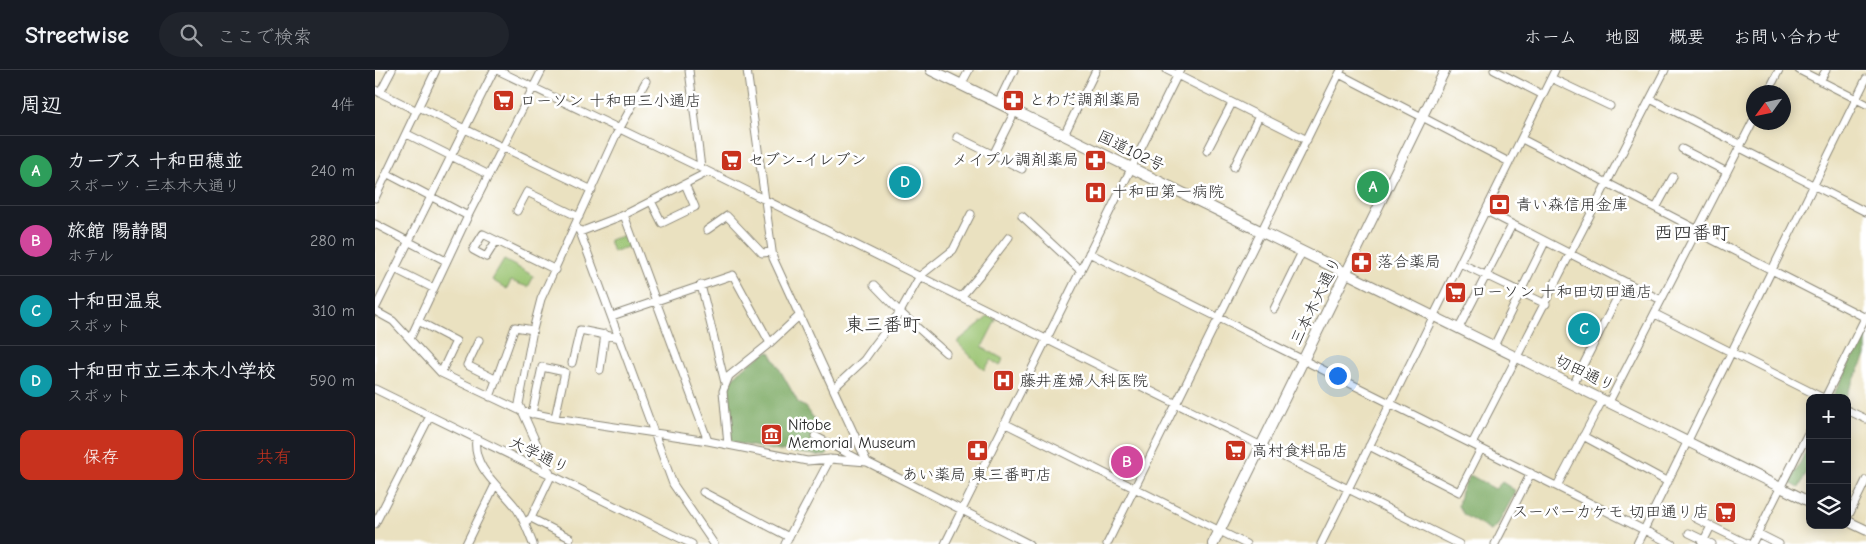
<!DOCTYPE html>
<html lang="ja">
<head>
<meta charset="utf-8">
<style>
  body { margin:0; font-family:"Comic Neue","Klee One",sans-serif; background:#20242c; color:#f1f3f6 }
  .controls { position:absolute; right:15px; bottom:15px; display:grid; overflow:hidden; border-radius:10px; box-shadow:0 2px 12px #0003 }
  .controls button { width:45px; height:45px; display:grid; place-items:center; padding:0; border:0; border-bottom:1px solid #363941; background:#171b24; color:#f1f3f6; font:25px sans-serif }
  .compass { position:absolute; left:1371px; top:15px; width:45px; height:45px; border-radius:50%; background:#171b24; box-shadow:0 2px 12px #0003; rotate:237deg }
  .you { position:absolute; left:962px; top:305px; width:18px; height:18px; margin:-12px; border:4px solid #fff; border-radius:50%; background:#1a73e8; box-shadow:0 0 0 8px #1a73e833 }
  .badge { display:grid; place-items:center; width:32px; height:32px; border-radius:50%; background:#c8321e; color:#fff; font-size:16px; font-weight:700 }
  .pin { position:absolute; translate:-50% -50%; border:2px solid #fff; box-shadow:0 1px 5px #0006 }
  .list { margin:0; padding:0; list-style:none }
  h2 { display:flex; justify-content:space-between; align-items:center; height:65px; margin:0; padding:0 20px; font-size:21px }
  h2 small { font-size:16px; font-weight:400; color:#9ea1a6 }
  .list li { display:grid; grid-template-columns:32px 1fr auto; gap:15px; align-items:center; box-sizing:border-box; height:70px; padding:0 20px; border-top:1px solid #363941 }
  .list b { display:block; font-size:19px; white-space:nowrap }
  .list p { margin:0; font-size:16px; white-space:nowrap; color:#9ea1a6 }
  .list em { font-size:16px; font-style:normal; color:#9ea1a6 }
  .actions { display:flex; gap:10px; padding:15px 20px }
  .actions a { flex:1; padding:11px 0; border:1px solid #c8321e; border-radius:10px; text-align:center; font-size:18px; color:#c8321e }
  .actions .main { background:#c8321e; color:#fff }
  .icon { flex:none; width:28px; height:28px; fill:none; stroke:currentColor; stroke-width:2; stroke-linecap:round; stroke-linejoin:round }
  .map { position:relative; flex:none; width:1491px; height:474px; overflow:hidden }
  header { display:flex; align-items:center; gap:30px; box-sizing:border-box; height:70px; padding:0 25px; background:#171b24; border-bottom:1px solid #363941 }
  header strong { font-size:24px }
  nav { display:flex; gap:28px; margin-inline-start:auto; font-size:18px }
  .search { width:350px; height:45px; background:#20242c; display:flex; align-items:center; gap:12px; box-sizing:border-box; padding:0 18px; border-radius:28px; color:#9ea1a6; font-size:19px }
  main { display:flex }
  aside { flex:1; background:#171b24 }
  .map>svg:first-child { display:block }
  .green { fill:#99c370; stroke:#62774e }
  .forest { fill:#7aa962; stroke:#526a46 }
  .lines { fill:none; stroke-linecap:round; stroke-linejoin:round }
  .minor-casing { stroke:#8a8676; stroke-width:9 }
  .major-casing { stroke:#8a8676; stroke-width:11 }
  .highway-casing { stroke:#8a8676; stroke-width:12 }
  .minor { stroke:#fff; stroke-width:7 }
  .major { stroke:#fff; stroke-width:9 }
  .highway { stroke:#fff; stroke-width:10 }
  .labels { text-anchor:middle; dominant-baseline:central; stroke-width:5; stroke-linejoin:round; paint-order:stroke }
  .poi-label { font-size:16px; fill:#2b2b2b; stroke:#fff; text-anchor:start }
  .street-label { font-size:16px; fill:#2b2b2b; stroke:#fff }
  .quarter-label { font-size:19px; fill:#2b2b2b; stroke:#fff }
</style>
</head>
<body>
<header>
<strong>Streetwise</strong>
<div class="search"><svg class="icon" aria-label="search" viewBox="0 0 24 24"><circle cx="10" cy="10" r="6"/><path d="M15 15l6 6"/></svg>ここで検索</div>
<nav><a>ホーム</a><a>地図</a><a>概要</a><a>お問い合わせ</a></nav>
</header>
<main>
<aside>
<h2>周辺<small>4件</small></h2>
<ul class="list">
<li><span class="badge" style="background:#2e9e5b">A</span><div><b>カーブス 十和田穂並</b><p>スポーツ · 三本木大通り</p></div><em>240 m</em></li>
<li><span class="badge" style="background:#d1479c">B</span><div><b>旅館 陽静閣</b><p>ホテル</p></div><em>280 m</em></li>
<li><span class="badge" style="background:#0f9aa8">C</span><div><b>十和田温泉</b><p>スポット</p></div><em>310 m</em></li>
<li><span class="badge" style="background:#0f9aa8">D</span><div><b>十和田市立三本木小学校</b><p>スポット</p></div><em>590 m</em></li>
</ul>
<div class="actions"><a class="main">保存</a><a>共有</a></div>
</aside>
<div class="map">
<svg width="1491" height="474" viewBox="0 0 1491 474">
  <rect width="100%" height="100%" fill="#fff"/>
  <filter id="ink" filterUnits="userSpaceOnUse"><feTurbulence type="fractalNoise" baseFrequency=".02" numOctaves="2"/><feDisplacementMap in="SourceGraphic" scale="10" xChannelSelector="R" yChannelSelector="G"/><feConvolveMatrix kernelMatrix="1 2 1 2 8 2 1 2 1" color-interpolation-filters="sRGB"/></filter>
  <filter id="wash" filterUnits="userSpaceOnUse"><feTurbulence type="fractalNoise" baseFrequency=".0096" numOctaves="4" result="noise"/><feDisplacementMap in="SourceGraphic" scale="20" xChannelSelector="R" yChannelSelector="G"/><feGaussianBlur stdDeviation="1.12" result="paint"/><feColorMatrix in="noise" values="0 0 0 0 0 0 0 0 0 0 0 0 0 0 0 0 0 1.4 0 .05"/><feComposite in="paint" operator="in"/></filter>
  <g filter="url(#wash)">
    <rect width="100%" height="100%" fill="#eae1c0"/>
    <path class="green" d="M 251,165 L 255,176 L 238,182 L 234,170 Z
      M 129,190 L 159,206 L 153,217 L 136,211 L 132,219 L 117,210 Z
      M 614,246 L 621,250 L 607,277 L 628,289 L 625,296 L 616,290 L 609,300 L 582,272 Z"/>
    <path class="forest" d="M 1491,260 L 1491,286 L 1470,328 L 1457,328 Z
      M 395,282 L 424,334 L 431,337 L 444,356 L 440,370 L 451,378 L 453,384 L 450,386 L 404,381 L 354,372 L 351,322 C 357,303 375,294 390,283 Z
      M 1435,373 L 1435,396 L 1424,418 L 1415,413 Z
      M 1095,405 L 1120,419 L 1127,412 L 1141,421 L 1122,456 L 1116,461 L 1089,445 L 1083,436 L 1086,421 Z"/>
  </g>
  <g filter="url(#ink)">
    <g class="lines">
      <defs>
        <path id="minor" d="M 122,0 L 326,98 L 1084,474
          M 314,0 L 326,98
          M 372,0 L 398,188 L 492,392
          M 792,0 L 932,70
          M 1119,0 L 1168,25
          M 1424,0 L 1491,34
          M 964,4 L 1134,92
          M 1176,8 L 1235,36
          M 1445,11 L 1451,0
          M 586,15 L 594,0
          M 0,20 L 42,41
          M 1393,22 L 1404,0
          M 5,23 L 17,0
          M 1275,29 L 1366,75
          M 623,33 L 639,0
          M 44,37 L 217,120
          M 32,64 L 114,105
          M 689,65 L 721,0
          M 582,67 L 647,99
          M 1147,69 L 1323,160
          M 1365,78 L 1491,142
          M 1307,79 L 1352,102
          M 832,81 L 857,33
          M 618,85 L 640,41
          M 859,97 L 884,46
          M 13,104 L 93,146
          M 0,128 L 61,0
          M 276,131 L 287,153 L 320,137 L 310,114
          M 1281,138 L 1298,107
          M 142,141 L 152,122 L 204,147
          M 1111,141 L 1286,230
          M 249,145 L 333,371
          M 647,146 L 706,201
          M 0,154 L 71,191
          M 201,156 L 205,162 L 298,414 L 339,474
          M 332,160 L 352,146 L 387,183 L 397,182
          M 205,162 L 249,145 L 333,102
          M 1322,162 L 1491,248
          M 121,171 L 111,187 L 98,180 L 108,164 L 181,200
          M 714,183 L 1297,474
          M 1085,193 L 1171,234
          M 20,199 L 58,218
          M 326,215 L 350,313
          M 499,215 L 525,242 L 571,283
          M 586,227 L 608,201 L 634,167
          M 0,239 L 119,0
          M 899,239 L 927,182
          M 0,241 L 18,251 L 66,303 L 146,341 L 180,348 L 333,371 L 432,391 L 455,389 L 492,392 L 654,474
          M 1280,244 L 1448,328
          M 237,246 L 358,205 L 395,273
          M 43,251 L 81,271 L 66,303
          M 1084,258 L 1137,155
          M 35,269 L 93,146 L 167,0
          M 104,270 L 92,295 L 122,310
          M 1119,276 L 1170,172
          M 197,293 L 205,260 L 245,268
          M 225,300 L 230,264
          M 1198,315 L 1250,212
          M 459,318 L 489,290 L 499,276 L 525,242 L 545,206 L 578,180 L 596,144
          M 0,319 L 317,474
          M 115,327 L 140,257 L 158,260
          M 1450,328 L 1491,246
          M 1234,332 L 1378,51
          M 1472,340 L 1491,349
          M 157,344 L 167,297 L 190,302 L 180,348
          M 629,353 L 871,474
          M 440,366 L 483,389
          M 1208,366 L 1293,412
          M 101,369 C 97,397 124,416 139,435 C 148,446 153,462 158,474
          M 1097,374 L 1290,0
          M 353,375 L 348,321 L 354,306 L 395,273 L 425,245
          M 994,376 L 1084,422 L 1106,379
          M 1182,416 L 1228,329
          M 328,422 L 414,467
          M 156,448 L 195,468
          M 1320,448 L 1336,456
          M 1472,449 L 1491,410
          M 149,453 L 156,448 L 176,406 L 144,334 L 158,260 L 166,229 L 241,65 L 271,11
          M 0,454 L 55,346
          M 1314,463 L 1337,474
          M 1382,463 L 1404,474
          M 91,474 L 120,415
          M 410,474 L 455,389
          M 570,474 L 805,0
          M 732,474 L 966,0
          M 946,474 L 1180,0
          M 1120,474 L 1156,403
          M 1262,474 L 1491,9
          M 1327,474 L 1336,456 L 1373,474
          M 1377,474 L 1435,359"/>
        <path id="major" d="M 1070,0 L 971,203 L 1435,432
          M 1472,451 L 1491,460"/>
        <path id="highway" d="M 556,0 L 971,203 L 838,474"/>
      </defs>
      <use href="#minor" class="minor-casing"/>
      <use href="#major" class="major-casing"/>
      <use href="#highway" class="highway-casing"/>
      <use href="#minor" class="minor"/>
      <use href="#major" class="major"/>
      <use href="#highway" class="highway"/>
    </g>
  </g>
  <defs>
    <symbol id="pharmacy-square" viewBox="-11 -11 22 22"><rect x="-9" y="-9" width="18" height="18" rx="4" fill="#c8321e" stroke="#fff"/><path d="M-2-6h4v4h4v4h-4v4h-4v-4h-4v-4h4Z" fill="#fff"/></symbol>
    <symbol id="supermarket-square" viewBox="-11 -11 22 22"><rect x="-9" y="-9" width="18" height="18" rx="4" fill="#c8321e" stroke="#fff"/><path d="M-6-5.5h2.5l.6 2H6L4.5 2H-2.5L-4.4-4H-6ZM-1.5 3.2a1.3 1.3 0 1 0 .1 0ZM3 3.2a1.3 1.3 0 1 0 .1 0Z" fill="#fff"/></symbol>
    <symbol id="hospital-square" viewBox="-11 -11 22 22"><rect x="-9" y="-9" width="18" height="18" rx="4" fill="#c8321e" stroke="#fff"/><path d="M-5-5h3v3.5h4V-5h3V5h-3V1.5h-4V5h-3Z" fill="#fff"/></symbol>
    <symbol id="bank-square" viewBox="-11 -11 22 22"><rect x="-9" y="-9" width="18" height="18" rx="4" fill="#c8321e" stroke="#fff"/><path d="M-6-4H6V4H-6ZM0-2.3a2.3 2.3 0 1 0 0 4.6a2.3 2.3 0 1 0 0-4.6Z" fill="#fff"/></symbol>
    <symbol id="museum-square" viewBox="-11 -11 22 22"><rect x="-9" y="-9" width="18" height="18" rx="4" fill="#c8321e" stroke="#fff"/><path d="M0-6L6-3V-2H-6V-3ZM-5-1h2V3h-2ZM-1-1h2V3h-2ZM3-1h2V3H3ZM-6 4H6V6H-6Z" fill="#fff"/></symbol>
  </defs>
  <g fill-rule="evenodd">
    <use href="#pharmacy-square" x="626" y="18" width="25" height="25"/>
    <use href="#supermarket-square" x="116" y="18" width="25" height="25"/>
    <use href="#supermarket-square" x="344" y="78" width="25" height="25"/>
    <use href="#pharmacy-square" x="708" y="78" width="25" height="25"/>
    <use href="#hospital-square" x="708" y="110" width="25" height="25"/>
    <use href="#bank-square" x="1112" y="122" width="25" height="25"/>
    <use href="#pharmacy-square" x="974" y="180" width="25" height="25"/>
    <use href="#supermarket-square" x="1068" y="210" width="25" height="25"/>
    <use href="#hospital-square" x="616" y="298" width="25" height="25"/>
    <use href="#museum-square" x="384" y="352" width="25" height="25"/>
    <use href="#pharmacy-square" x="590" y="368" width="25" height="25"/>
    <use href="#supermarket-square" x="848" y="368" width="25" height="25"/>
    <use href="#supermarket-square" x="1338" y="430" width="25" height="25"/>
  </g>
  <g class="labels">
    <g class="poi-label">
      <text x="654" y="30">とわだ調剤薬局</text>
      <text x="145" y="31">ローソン 十和田三小通店</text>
      <text x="373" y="90">セブン-イレブン</text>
      <text x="704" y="90" text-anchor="end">メイプル調剤薬局</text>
      <text x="737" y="122">十和田第一病院</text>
      <text x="1141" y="135">青い森信用金庫</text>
      <text x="1002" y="192">落合薬局</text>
      <text x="1096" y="222">ローソン 十和田切田通店</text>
      <text x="645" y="311">藤井産婦人科医院</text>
      <text x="413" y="355">Nitobe<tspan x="413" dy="18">Memorial Museum</tspan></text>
      <text x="877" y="381">高村食料品店</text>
      <text x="602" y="405" text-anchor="middle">あい薬局 東三番町店</text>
      <text x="1334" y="442" text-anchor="end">スーパーカケモ 切田通り店</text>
    </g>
    <g class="street-label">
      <text transform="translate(756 81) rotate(26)">国道102号</text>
      <text transform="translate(941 231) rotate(-64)">三本木大通り</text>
      <text transform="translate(1210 303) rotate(26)">切田通り</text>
      <text transform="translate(164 385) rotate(26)">大学通り</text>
    </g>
    <g class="quarter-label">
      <text x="1317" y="163">西四番町</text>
      <text x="508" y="255">東三番町</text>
    </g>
  </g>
</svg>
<div class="controls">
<button>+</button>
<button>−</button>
<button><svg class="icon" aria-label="layers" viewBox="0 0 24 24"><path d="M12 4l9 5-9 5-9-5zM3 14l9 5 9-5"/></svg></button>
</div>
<svg class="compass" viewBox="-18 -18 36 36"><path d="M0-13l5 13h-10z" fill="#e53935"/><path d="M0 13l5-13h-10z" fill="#9ea1a6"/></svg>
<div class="you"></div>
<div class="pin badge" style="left:998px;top:117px;background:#2e9e5b">A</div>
<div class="pin badge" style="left:752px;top:392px;background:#d1479c">B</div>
<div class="pin badge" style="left:1209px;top:259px;background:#0f9aa8">C</div>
<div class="pin badge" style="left:530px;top:112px;background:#0f9aa8">D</div>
</div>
</main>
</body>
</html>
